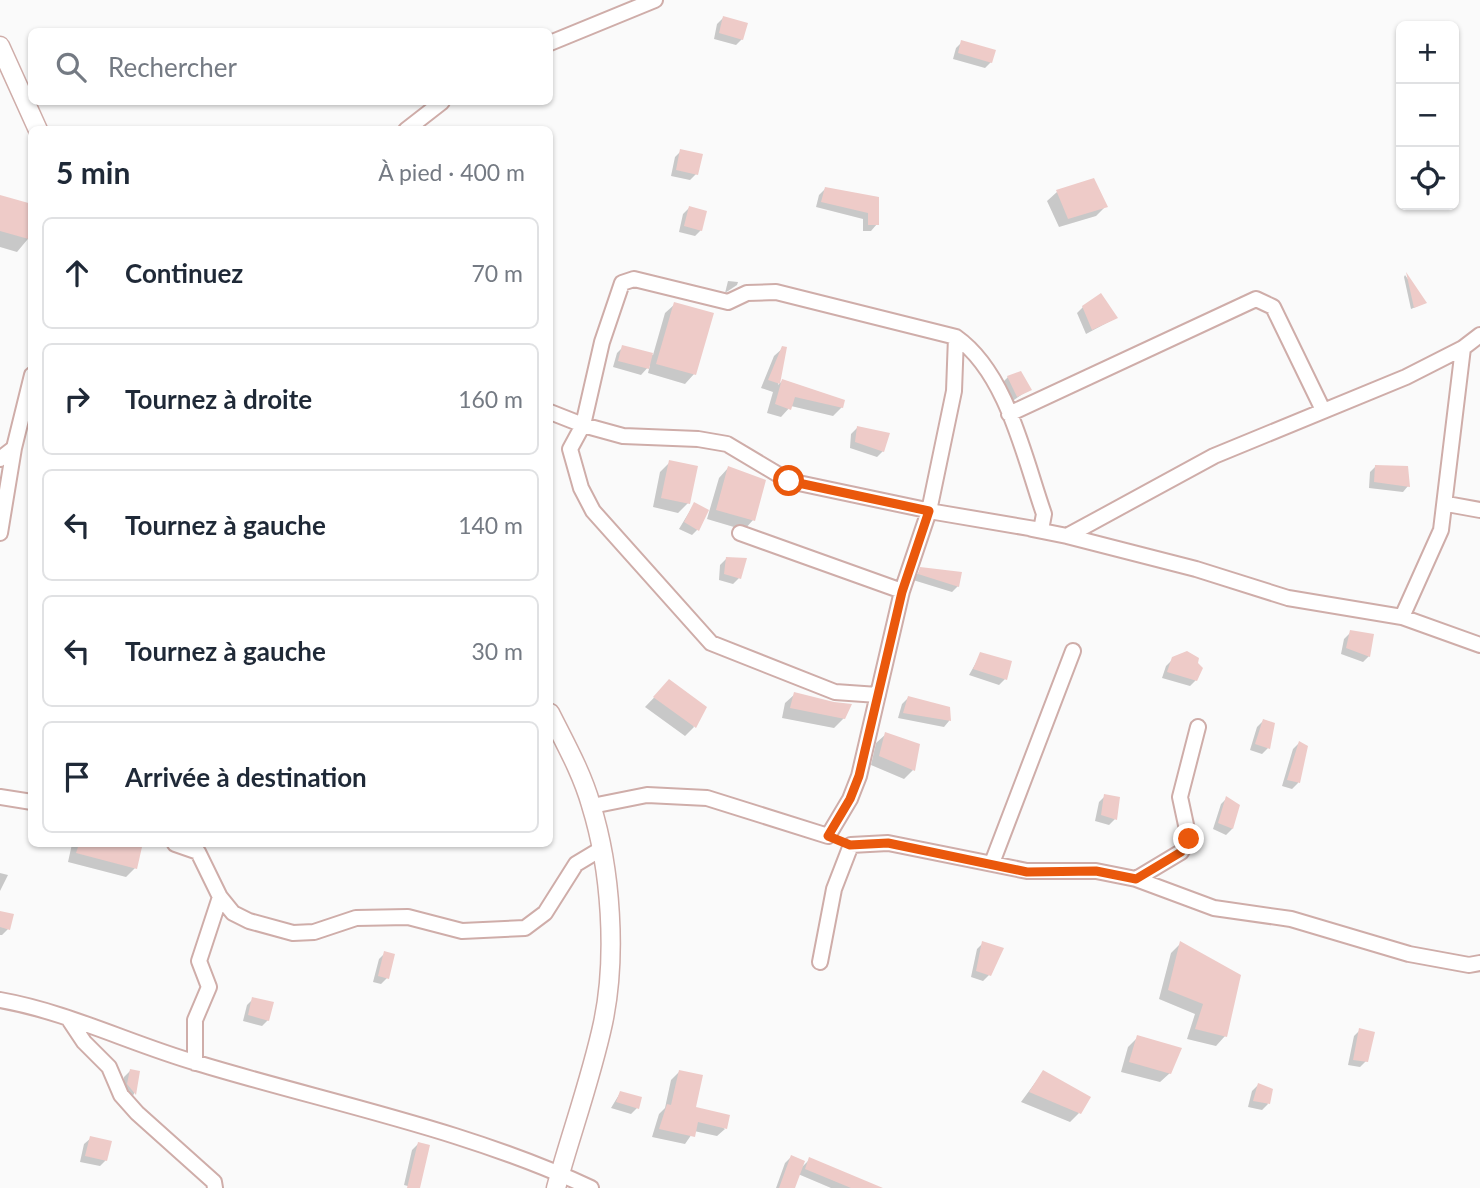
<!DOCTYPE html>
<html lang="fr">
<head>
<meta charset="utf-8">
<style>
  body { margin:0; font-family:Lato,sans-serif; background:#f6f6f7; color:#1f2937 }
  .controls { position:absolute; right:21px; top:21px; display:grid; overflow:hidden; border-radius:10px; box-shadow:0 2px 5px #0004 }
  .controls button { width:63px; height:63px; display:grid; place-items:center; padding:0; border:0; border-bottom:2px solid #e0e1e3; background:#fff; color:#1f2937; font:35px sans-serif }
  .stop { position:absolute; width:21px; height:21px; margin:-16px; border:5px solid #ea580c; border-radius:50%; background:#fff }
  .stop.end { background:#ea580c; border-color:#fff; box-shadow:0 2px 7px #0008 }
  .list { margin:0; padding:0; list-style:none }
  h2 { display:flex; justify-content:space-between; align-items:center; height:91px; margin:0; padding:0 28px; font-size:30px }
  h2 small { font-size:23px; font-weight:400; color:#747a83 }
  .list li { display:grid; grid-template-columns:46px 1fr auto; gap:21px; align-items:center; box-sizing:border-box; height:112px; margin:0 14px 14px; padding:0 14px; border:2px solid #e0e1e3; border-radius:10px }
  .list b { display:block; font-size:26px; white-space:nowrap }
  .list em { font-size:23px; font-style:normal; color:#747a83 }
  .icon { flex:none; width:38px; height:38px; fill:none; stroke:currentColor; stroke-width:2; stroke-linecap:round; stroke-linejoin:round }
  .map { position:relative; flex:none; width:1480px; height:1188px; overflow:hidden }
  .search { position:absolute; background:#fff; box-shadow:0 2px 5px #0004; left:28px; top:28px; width:525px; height:77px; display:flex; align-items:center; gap:18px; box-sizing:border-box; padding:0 24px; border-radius:10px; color:#747a83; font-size:26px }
  .panel { position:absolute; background:#fff; box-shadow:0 2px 5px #0004; left:28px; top:126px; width:525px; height:721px; border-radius:10px }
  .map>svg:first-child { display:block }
  .shadow { fill:#0003 }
  .building { fill:#eecbc8 }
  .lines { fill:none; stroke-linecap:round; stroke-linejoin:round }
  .minor-casing { stroke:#cfada9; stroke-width:18 }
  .major-casing { stroke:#cfada9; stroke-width:21 }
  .minor { stroke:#fff; stroke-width:14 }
  .major { stroke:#fff; stroke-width:18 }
  .route { stroke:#ea580c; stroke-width:9 }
</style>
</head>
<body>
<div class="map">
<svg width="1480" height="1188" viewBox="0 0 1480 1188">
  <rect width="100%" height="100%" fill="#fafafa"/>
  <path class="shadow" d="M 723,18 L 742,39 L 736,45 L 714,39 L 717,24 Z
    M 962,42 L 991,62 L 985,68 L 953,59 L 956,48 Z
    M 681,151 L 696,174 L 690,180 L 671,176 L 675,157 Z
    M 1093,180 L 1106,206 L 1096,216 L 1059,227 L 1047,201 L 1057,192 Z
    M 825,189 L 877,199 L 877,224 L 871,231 L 863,231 L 863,219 L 816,207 L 819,195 Z
    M 0,197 L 32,234 L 17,252 L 0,247 Z
    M 689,208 L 701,230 L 695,236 L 679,232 L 683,214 Z
    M 1405,275 L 1425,303 L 1411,309 L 1404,277 Z
    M 728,281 L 738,282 L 737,285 L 725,293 Z
    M 675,304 L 694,374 L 685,384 L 648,373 L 650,365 L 641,375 L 613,367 L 617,353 L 623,347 L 653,355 L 665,313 Z
    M 1083,307 L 1116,318 L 1086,334 L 1077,313 Z
    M 783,348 L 785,348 L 778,385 L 782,381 L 842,407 L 833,416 L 791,406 L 781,417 L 767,413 L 773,392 L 761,388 L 774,356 Z
    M 1008,377 L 1030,389 L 1011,402 L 1002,383 Z
    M 857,428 L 883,451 L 877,457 L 850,448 L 851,434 Z
    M 670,462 L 688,503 L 678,513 L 653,507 L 660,472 Z
    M 1376,466 L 1408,486 L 1403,492 L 1369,488 L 1370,472 Z
    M 728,468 L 753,520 L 744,530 L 707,519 L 719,478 Z
    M 694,504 L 698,529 L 692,535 L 679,529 Z
    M 726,559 L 739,578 L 733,584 L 719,580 L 720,565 Z
    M 921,569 L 958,586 L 952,592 L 913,580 Z
    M 1351,632 L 1369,656 L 1363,662 L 1341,654 L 1344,639 Z
    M 981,654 L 1005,679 L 999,685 L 969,675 Z
    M 1173,659 L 1196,680 L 1190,686 L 1162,678 L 1166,666 Z
    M 669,682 L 694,727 L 685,736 L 645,707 Z
    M 795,694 L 844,718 L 834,728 L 782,718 L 785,703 Z
    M 908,698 L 949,708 L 949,721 L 944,727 L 898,718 L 902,704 Z
    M 1263,721 L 1273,724 L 1268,748 L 1262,754 L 1250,750 L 1257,727 Z
    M 886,734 L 913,770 L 904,779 L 871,765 L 876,743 Z
    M 1299,743 L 1298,783 L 1292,789 L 1282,786 L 1293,749 Z
    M 1105,796 L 1115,819 L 1109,825 L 1095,821 L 1099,802 Z
    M 1227,798 L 1238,806 L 1232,829 L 1226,835 L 1213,829 L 1221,804 Z
    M 72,844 L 120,844 L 140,848 L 135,868 L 126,877 L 68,862 Z
    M 0,873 L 8,875 L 0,891 Z
    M 0,912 L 8,929 L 2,935 L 0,935 Z
    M 983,943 L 989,975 L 983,981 L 971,977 L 977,949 Z
    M 1180,944 L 1225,1036 L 1216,1046 L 1187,1039 L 1195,1014 L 1159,999 L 1171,953 Z
    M 385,953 L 387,978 L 381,984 L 373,982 L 379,959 Z
    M 253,999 L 268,1020 L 262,1026 L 243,1021 L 247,1005 Z
    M 1360,1030 L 1366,1061 L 1360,1067 L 1348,1065 L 1354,1036 Z
    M 1138,1037 L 1170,1073 L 1160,1082 L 1121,1072 L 1128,1047 Z
    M 130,1071 L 138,1073 L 134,1094 L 129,1100 L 122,1091 L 124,1077 Z
    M 679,1072 L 694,1108 L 725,1129 L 717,1136 L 694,1131 L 685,1144 L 652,1137 L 659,1114 L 665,1108 L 671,1080 Z
    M 1043,1072 L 1079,1113 L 1070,1122 L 1021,1102 Z
    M 1258,1085 L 1268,1104 L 1262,1110 L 1248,1107 L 1252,1091 Z
    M 620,1093 L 637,1108 L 631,1114 L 611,1108 Z
    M 91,1138 L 106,1160 L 100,1166 L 80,1162 L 84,1144 Z
    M 418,1144 L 418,1188 L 415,1188 L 404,1185 L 412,1150 Z
    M 791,1157 L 801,1168 L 810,1159 L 881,1188 L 831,1188 L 798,1174 L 794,1188 L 776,1188 L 785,1163 Z"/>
  <path class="building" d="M 723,16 L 748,23 L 743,40 L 719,33 Z
    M 961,40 L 996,50 L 992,63 L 958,53 Z
    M 680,149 L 703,154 L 698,175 L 676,170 Z
    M 1094,178 L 1108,207 L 1068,219 L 1056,190 Z
    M 825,187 L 879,197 L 879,225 L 868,225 L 868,213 L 821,202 Z
    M 0,195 L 32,204 L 32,240 L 0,231 Z
    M 689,206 L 707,211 L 702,231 L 684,226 Z
    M 1406,272 L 1427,303 L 1414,308 Z
    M 1101,293 L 1118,318 L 1092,330 L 1082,306 Z
    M 674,302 L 714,313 L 696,375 L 656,364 Z
    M 622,345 L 653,353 L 649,369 L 618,361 Z
    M 782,346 L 787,347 L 780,384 L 768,380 Z
    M 1021,371 L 1032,390 L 1017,397 L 1007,376 Z
    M 782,379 L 845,400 L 843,408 L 795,397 L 791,410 L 775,404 Z
    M 857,426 L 890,433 L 884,452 L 855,442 Z
    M 669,460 L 698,466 L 690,504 L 661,498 Z
    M 1375,465 L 1408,466 L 1410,487 L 1374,482 Z
    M 728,466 L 766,480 L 755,521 L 716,510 Z
    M 694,502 L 709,510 L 699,531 L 684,522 Z
    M 726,557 L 747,558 L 741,579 L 724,574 Z
    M 920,567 L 962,572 L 959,587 L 918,574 Z
    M 1350,630 L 1374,634 L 1370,657 L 1346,648 Z
    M 1187,651 L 1199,658 L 1198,663 L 1203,668 L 1197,681 L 1167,672 L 1172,657 Z
    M 980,652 L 1012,661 L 1007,680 L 973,669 Z
    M 669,679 L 707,707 L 696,728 L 653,697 Z
    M 794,692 L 834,702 L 852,704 L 845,719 L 790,708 Z
    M 908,696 L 950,707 L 951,721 L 903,713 Z
    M 1263,719 L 1275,723 L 1270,749 L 1255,744 Z
    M 885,732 L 920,744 L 915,771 L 879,756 Z
    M 1299,741 L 1308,746 L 1300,783 L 1287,780 Z
    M 1104,794 L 1120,797 L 1117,820 L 1101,815 Z
    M 1226,796 L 1240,805 L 1233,829 L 1218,823 Z
    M 79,844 L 128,844 L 142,847 L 137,869 L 76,853 Z
    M 0,911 L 14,914 L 10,930 L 0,927 Z
    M 982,941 L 1004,948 L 991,976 L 976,971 Z
    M 1180,941 L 1241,975 L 1227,1037 L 1195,1029 L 1203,1004 L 1168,990 Z
    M 384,951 L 395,954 L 389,979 L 378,976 Z
    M 252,997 L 274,1002 L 269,1021 L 248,1015 Z
    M 1359,1028 L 1375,1032 L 1368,1062 L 1353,1060 Z
    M 1137,1035 L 1182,1048 L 1171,1074 L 1129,1062 Z
    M 130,1069 L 140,1071 L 136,1095 L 127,1084 Z
    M 679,1070 L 703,1075 L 696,1107 L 730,1115 L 727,1129 L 698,1122 L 695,1137 L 659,1129 L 667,1104 L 671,1105 Z
    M 1043,1070 L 1091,1097 L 1081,1114 L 1029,1092 Z
    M 1258,1083 L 1273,1089 L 1270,1104 L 1253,1101 Z
    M 620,1091 L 642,1097 L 639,1109 L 616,1102 Z
    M 90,1136 L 112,1141 L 107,1161 L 85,1156 Z
    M 418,1142 L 430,1145 L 420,1188 L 407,1188 Z
    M 791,1155 L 805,1161 L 795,1188 L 779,1188 Z
    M 809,1157 L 883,1188 L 851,1188 L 805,1169 Z"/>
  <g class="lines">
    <defs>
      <path id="minor" d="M 550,43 L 655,0
        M 406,130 L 442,102
        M 550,412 L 583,425 L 623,436 L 698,439 L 727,444 L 789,481 L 936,512
        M 1009,414 L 1256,299 L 1273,307 L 1323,410
        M 0,459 L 14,448 L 32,375
        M 1447,504 L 1480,510
        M 1032,529 L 1067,536 L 1214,456 L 1406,377 L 1463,348 L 1480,335
        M 0,533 L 14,448
        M 740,533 L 902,591
        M 1067,536 L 1196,569 L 1288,598 L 1402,617 L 1441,530 L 1463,348
        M 1402,617 L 1480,645
        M 878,695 L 835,692 L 711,643 L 593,511 L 581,488 L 570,449 L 583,425 L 602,342 L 622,283 L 634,279 L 728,302 L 747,293 L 776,292 L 956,337 C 1007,373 1024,457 1044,514 L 1041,530 L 929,511
        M 0,797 L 32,802
        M 592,806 L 647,795 L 707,798 L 828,836 L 850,799 L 859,776 L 902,591 L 929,511 L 954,391 L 956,337
        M 175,844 L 198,852 L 220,897 L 233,913 L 249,921 L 293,933 L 314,932 L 356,918 L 408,917 L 462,931 L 525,928 L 545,913 L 576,864 L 601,849
        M 992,863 L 1073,651
        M 1136,879 L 1181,852 L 1189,839 L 1180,797 L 1198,727
        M 820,962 L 834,889 L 851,845 L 888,843 L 1027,871 L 1096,871 L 1136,879 L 1214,908 L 1291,919 L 1409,954 L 1469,965 L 1480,963
        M 0,1000 C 68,1012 131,1044 197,1063 C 329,1103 465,1129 591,1188
        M 68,1018 L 84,1042 L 109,1067 L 121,1095 L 137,1113 L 214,1182 L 215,1188
        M 195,1063 L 195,1020 L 209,987 L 199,961 L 220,897"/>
      <path id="major" d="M 0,46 L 38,130
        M 550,713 C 565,743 582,773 591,805 C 611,869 617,957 603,1023 C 591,1079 571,1133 556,1188"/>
    </defs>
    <use href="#minor" class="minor-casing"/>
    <use href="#major" class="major-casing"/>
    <use href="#minor" class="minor"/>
    <use href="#major" class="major"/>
  </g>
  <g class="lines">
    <path class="route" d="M 789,481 L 929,511 L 902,592 L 859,776 L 850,799 L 828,836 L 850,845 L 888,843 L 1027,872 L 1096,871 L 1136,879 L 1181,852 L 1189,839"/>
  </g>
</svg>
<div class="controls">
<button>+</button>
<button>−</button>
<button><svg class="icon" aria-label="locate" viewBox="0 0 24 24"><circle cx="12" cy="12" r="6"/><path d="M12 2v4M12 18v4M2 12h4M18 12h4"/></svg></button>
</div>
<div class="stop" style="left:789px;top:481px"></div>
<div class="stop end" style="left:1189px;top:839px"></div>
<div class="search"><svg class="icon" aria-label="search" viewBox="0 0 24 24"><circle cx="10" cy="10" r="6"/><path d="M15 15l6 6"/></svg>Rechercher</div>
<section class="panel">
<h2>5 min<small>À pied · 400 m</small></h2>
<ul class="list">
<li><svg class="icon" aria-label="ahead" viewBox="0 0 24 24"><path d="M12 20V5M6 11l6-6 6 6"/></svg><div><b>Continuez</b></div><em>70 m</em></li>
<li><svg class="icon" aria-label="right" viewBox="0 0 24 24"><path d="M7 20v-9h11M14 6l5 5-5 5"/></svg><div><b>Tournez à droite</b></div><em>160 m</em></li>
<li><svg class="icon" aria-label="left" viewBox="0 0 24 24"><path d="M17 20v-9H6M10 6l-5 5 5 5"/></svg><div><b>Tournez à gauche</b></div><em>140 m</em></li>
<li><svg class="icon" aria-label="left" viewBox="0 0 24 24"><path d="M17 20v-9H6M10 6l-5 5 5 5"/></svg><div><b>Tournez à gauche</b></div><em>30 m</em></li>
<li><svg class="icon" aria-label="arrive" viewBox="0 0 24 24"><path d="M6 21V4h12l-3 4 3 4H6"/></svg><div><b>Arrivée à destination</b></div></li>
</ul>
</section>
</div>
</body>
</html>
